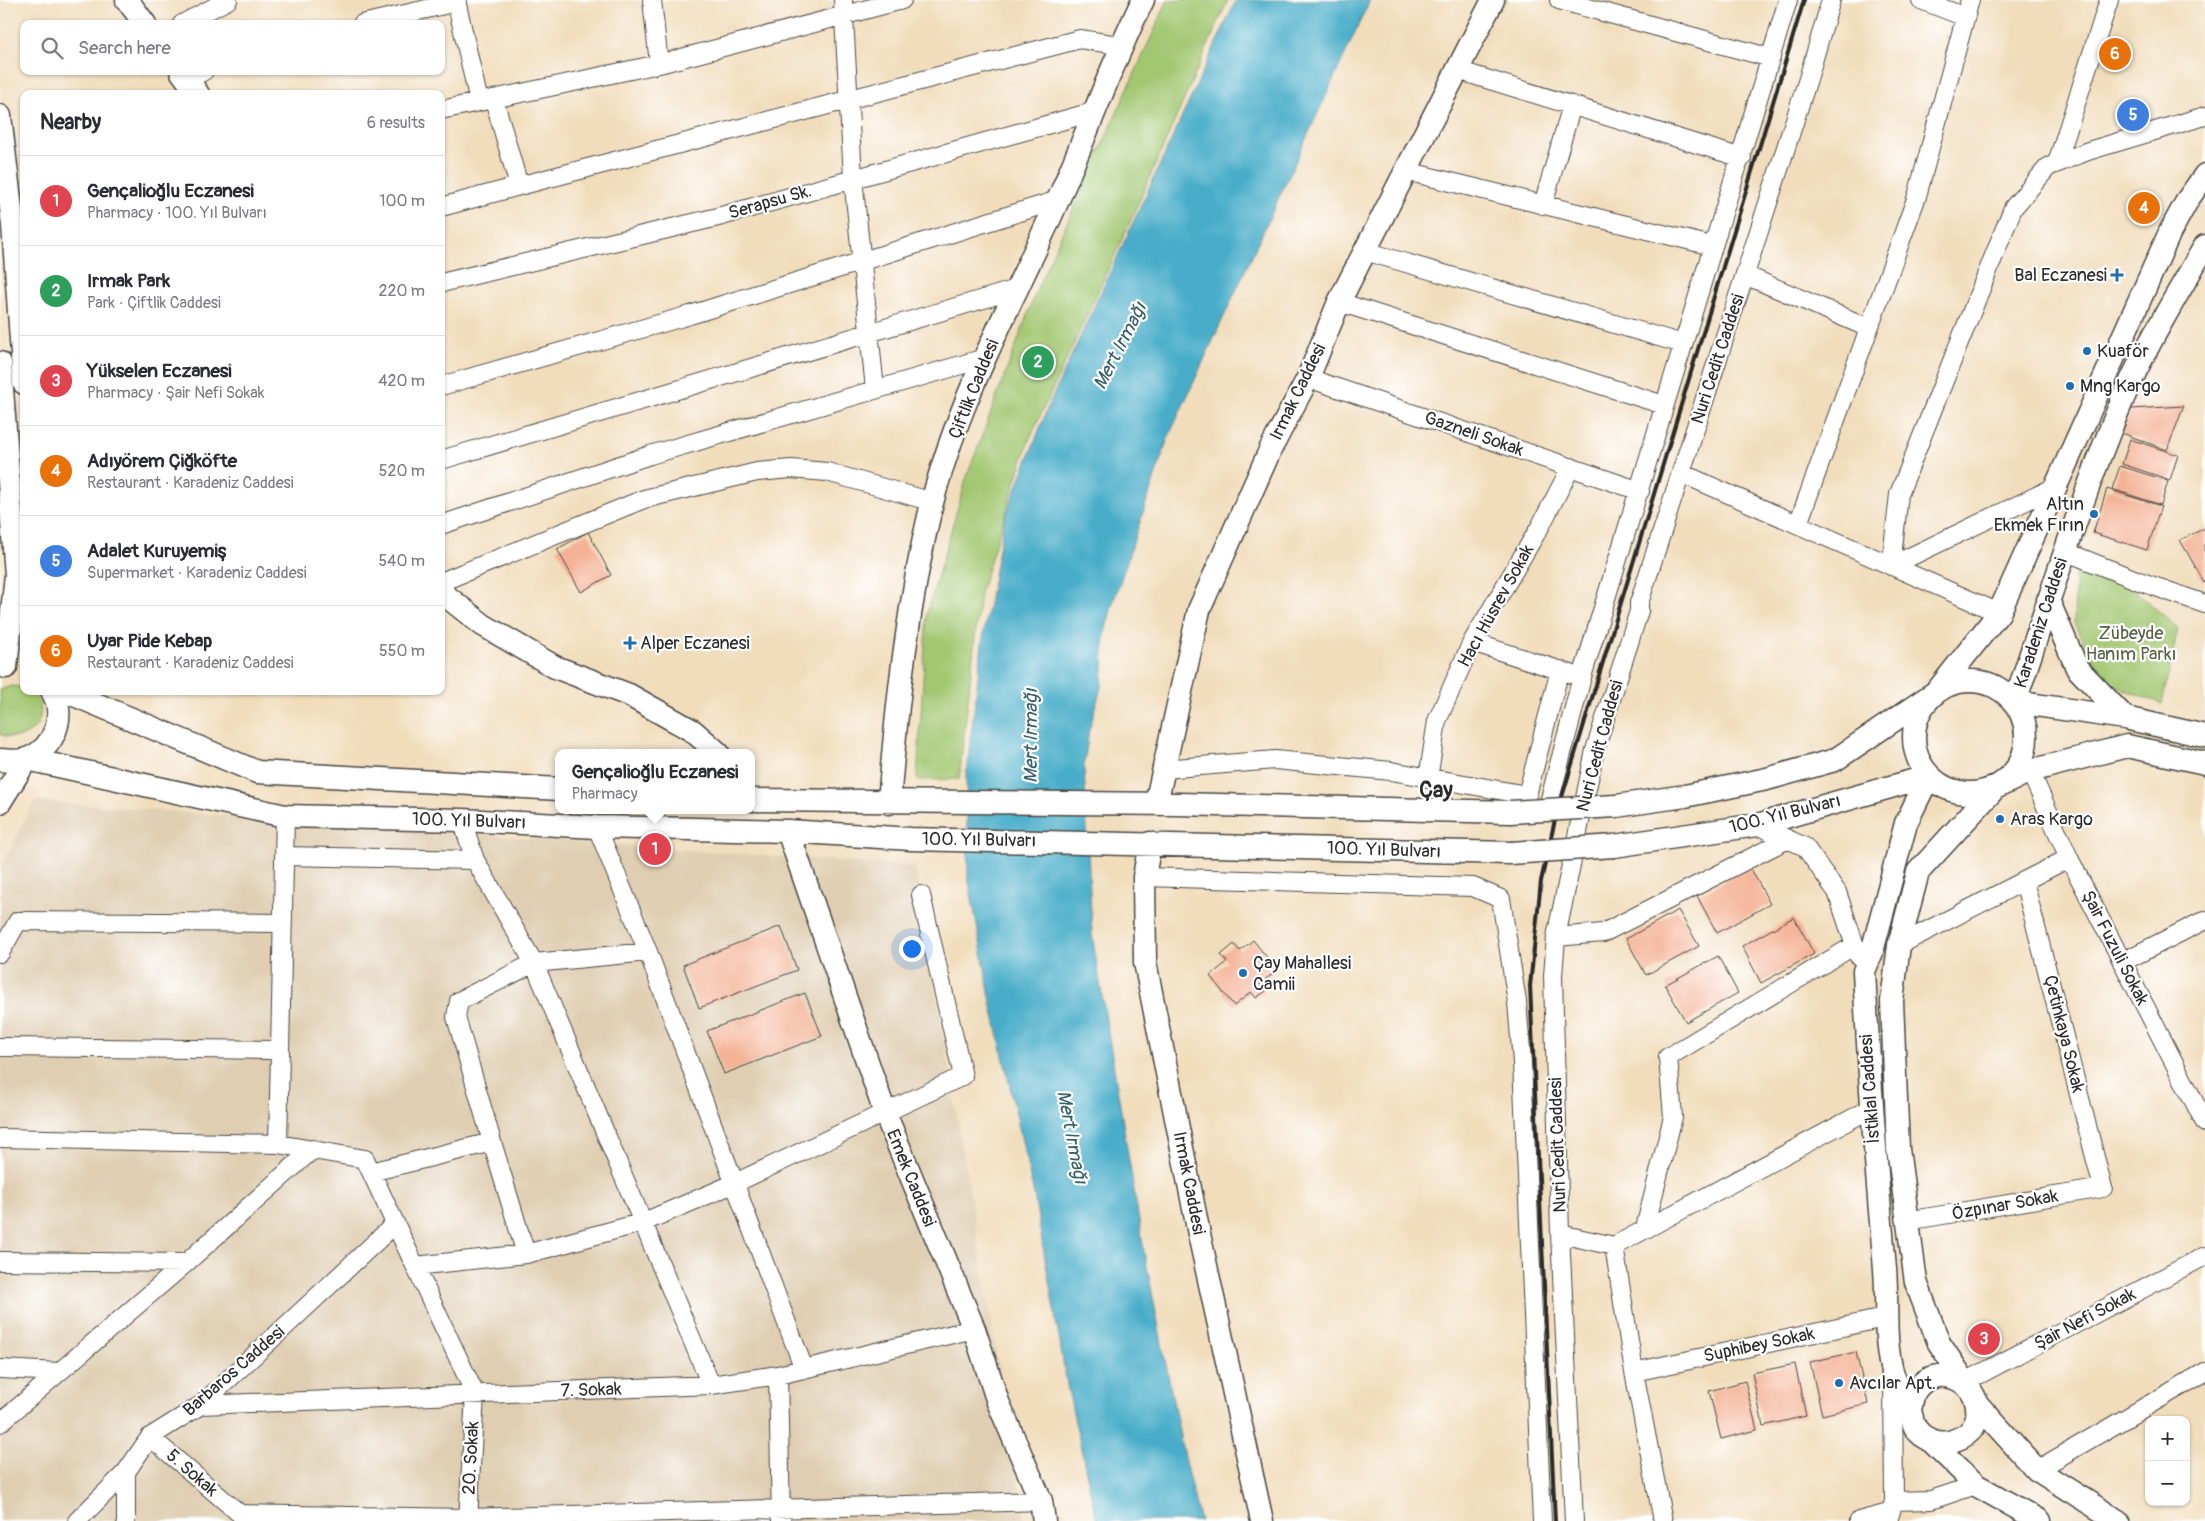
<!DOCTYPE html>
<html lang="en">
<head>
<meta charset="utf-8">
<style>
  body { margin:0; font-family:Pangolin,sans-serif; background:#f7f7f7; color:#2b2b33 }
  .controls { position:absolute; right:15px; bottom:15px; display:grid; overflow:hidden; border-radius:10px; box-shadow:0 1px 4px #0004 }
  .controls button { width:45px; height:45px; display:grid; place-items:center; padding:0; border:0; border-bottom:1px solid #e1e1e2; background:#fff; color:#2b2b33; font:25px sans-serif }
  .you { position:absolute; left:911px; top:948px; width:18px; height:18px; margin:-12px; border:4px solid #fff; border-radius:50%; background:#1a73e8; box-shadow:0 0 0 8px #1a73e833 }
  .badge { display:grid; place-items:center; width:32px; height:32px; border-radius:50%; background:#0f766e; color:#fff; font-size:16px; font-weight:700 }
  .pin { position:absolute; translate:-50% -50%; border:2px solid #fff; box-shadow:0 1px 5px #0006 }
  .popup { position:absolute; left:555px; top:749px; width:200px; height:65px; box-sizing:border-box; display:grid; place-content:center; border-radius:10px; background:#fff; filter:drop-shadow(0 1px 4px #0005); font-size:16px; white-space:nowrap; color:#7c7c81 }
  .popup b { font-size:19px; color:#2b2b33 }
  .popup::after { content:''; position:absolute; left:50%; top:100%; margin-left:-10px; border:10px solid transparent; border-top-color:#fff }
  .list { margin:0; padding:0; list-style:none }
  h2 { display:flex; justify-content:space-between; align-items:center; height:65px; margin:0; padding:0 20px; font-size:21px }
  h2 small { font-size:16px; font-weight:400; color:#7c7c81 }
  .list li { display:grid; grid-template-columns:32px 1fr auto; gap:15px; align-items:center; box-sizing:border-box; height:90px; padding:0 20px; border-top:1px solid #e1e1e2 }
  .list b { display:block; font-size:19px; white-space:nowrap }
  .list p { margin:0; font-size:16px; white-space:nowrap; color:#7c7c81 }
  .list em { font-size:16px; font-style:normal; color:#7c7c81 }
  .icon { flex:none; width:28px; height:28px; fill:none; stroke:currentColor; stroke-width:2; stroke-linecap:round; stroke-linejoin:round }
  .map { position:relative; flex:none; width:2205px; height:1521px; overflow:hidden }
  .search { position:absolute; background:#fff; box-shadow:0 1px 4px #0004; left:20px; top:20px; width:425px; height:55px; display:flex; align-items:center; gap:12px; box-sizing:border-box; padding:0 18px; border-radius:10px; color:#7c7c81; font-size:19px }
  .panel { position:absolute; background:#fff; box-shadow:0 1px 4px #0004; left:20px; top:90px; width:425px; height:605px; border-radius:10px }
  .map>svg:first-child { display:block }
  .built { fill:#dfceb1 }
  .green { fill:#a2c771; stroke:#66794e }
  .water { fill:#4aadc9; stroke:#3a6c7a }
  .building { fill:#f4b296 }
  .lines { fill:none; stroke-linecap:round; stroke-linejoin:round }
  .minor-casing { stroke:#494641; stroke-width:20 }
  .major-casing { stroke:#494641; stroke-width:25 }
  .minor { stroke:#fff; stroke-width:18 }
  .major { stroke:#fff; stroke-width:22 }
  .rail { stroke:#2b2b2b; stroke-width:4 }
  .major-bridge-casing { stroke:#494641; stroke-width:25; stroke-linecap:butt }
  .major-bridge { stroke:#fff; stroke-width:22 }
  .poi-dot { fill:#1f6fb2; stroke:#fff; stroke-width:2 }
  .labels { text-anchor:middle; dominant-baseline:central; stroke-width:4.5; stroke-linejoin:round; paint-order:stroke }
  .street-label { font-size:18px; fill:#2b2b2b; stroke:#fff }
  .poi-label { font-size:18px; fill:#2b2b2b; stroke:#fff; text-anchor:start }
  .park-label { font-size:18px; fill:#556244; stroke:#fff }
  .water-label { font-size:19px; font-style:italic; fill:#375f6a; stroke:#fff }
  .district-label { font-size:22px; font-weight:bold; fill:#2b2b2b; stroke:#fff }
</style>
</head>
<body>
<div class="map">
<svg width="2205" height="1521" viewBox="0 0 2205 1521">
  <rect width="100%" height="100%" fill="#fff"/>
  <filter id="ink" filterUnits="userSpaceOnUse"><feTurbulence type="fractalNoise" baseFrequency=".02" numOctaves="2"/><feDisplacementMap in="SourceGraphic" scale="10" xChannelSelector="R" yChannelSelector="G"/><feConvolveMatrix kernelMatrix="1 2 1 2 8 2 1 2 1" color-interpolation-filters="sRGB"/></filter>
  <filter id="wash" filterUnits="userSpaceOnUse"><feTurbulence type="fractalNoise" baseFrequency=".0096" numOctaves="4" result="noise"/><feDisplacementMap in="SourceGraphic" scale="20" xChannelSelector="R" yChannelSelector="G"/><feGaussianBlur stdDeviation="1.12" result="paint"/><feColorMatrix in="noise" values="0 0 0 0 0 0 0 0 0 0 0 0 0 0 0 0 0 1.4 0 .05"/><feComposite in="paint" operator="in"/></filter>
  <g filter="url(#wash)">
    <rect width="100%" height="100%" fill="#f1ddbc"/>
    <path class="built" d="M 35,801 L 915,867 L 1025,1521 L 0,1521 L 0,868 Z"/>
    <path class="green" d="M 1168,0 L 1228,0 L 1130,222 L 1029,440 L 980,593 L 959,779 L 917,780 L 927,613 L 967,476 L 1039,284 Z
      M 2076,564 L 2132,588 L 2178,628 L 2162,704 L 2103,681 L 2074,623 Z
      M 11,686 L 24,687 L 24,691 L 30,691 C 56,713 30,748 0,734 L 0,690 Z"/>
    <path class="water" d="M 1236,0 L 1370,0 L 1168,438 L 1112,606 L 1105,633 L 1102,684 L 1089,730 L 1084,766 L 1092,934 L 1144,1251 L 1185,1462 L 1200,1521 L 1097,1521 L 1068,1390 L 1034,1195 L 991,1002 L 968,877 L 966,775 L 983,637 L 1004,520 L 1050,402 Z"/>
    <g id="blocks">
      <path class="building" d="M 2184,406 L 2167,450 L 2122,433 L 2131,409 Z
        M 2130,439 L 2178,455 L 2170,480 L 2122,464 Z
        M 2120,466 L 2168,481 L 2161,505 L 2112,489 Z
        M 2107,489 L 2161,506 L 2147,550 L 2093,533 Z
        M 2205,528 L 2205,581 L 2204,582 L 2180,540 Z
        M 588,532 L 611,575 L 581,592 L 557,549 Z
        M 1750,867 L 1770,904 L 1717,933 L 1697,896 Z
        M 1678,910 L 1699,946 L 1646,975 L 1626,939 Z
        M 1794,917 L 1814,954 L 1761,983 L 1742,946 Z
        M 781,926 L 797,970 L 699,1008 L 683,965 Z
        M 1253,940 L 1277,970 L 1260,984 L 1266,991 L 1256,998 L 1251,992 L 1234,1006 L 1210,976 L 1227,962 L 1221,955 L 1234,944 L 1240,951 Z
        M 1718,956 L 1738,993 L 1686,1022 L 1665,985 Z
        M 805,993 L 822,1036 L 724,1074 L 707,1031 Z
        M 1856,1352 L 1868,1404 L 1822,1415 L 1810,1362 Z
        M 1795,1364 L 1806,1416 L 1763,1426 L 1752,1373 Z
        M 1745,1381 L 1757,1430 L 1721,1439 L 1709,1391 Z"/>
    </g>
  </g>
  <g filter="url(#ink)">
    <use href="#blocks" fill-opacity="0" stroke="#494641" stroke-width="1"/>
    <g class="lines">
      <defs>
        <path id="minor" d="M 456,0 L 479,102
          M 652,0 L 659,64
          M 843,0 L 853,178 L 875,389
          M 1559,0 L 1771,58
          M 1921,0 L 1965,17
          M 182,24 L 228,0
          M 362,24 L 457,2
          M 1457,70 L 1742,158
          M 187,80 L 204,71
          M 441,110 L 659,64 L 902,0
          M 2057,163 L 2109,0
          M 1406,171 L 1712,246
          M 519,186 L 1080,39 L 1124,46
          M 1543,205 L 1572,105
          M 441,207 L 519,186 L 494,99
          M 1365,251 L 1683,344
          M 1745,275 L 1869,328
          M 441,283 L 718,217 L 1096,111
          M 1339,302 L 1664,405
          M 1308,378 L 1640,491
          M 441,386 L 690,315 L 1058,200
          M 441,460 L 1017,289
          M 1681,473 L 1999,613
          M 1798,524 L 1917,196 L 1970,0
          M 441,525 L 650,455 L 985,358
          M 2064,551 L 2139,581 L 2205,604
          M 1891,566 L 1899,494 L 2013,208 L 2048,167 L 2088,151 L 2205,116
          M 1891,566 L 2055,487
          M 441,582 L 644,499 L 757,472 L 791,469 L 827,472 L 933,502
          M 1472,642 L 1571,674
          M 1163,769 L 1275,760 L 1391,771 L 1527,795 L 1560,670
          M 2030,771 L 2069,858 L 2205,1123
          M 1428,779 L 1437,721 L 1472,642 L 1541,525 L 1571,467
          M 1550,799 L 1582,677 L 1788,0
          M 462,820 L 475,860 L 534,963 L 711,1385
          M 1757,825 L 1805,847 L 1837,892 L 1858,955
          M 597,827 L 648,952 L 804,1369
          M 284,856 L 475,860
          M 1144,877 L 1473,887 L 1501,899 L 1517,1002 L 1522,1062 L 1542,1521
          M 1556,937 L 1603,933 L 1788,839
          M 1899,945 L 2069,858
          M 0,953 L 18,921 L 282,923
          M 2122,962 L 2205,920
          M 0,1047 L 278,1050
          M 0,1138 L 278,1144 L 365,1159 L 475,1394 L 468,1521
          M 492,1142 L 526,1254
          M 278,1144 L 285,816
          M 371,1172 L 492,1142 L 456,1017 L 459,1001 L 534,963 L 648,952
          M 1907,1221 L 2103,1188 L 2024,881
          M 1645,1228 L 1673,1117 L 1668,1057 L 1855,945
          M 1560,1234 L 1614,1246 L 1870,1109
          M 1614,1246 L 1634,1372 L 1663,1521
          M 0,1261 L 186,1263
          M 415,1266 L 526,1254 L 644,1222 L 733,1184 L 963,1076 L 921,895
          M 0,1369 L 59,1372
          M 1634,1372 L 1884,1318
          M 778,1375 L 781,1521
          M 1965,1382 L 2205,1256
          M 201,1405 L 711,1385 L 778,1375 L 974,1329
          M 0,1423 L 186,1263 L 313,1149
          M 150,1437 L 240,1514 L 468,1518 L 1041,1501
          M 2037,1470 L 2205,1372
          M 126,1472 L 126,1521
          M 1894,1501 L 1931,1500 L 1976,1485
          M 77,1521 L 126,1472 L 150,1437 L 201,1405 L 395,1224
          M 1574,1521 L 1560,1234 L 1553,976 L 1556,937 L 1595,750 L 1639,611 L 1639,603 L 1808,79 L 1831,0
          M 1859,1521 L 1889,1513
          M 1888,1521 L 1894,1501 L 1893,1378"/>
        <path id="major" d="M 127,0 L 145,24
          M 181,71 L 198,94
          M 0,116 L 13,225 L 24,383
          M 2205,246 C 2174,300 2140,355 2117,413 C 2078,508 2047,605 2015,702 L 2125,718 L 2205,736
          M 0,363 L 16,575 L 6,667
          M 441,592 L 483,625 L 555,667 L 629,695 L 693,731 L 718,753
          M 2048,600 L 2077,668 L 2125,718
          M1914 737a56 56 0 1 1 112 0a56 56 0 1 1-112 0Z
          M 65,691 L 257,772 L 559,789
          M 0,760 C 9,761 18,762 27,759 C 54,749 67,716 52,691
          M 751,800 L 1178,804 L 1510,812
          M 0,802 L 27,759 L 285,816 L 462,820 L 597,827 L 788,831 L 911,839 L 1511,853
          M 889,803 C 897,702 908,602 932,503 C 959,397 1014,300 1058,200 C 1087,134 1111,65 1143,0
          M 1156,804 L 1199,610 L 1271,448 L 1308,378 L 1339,302 L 1493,0
          M 1616,806 L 1685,796 L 1767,779 L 1835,760 L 1937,691 L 1999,613 L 2170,232 L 2188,199 L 2205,175
          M 788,831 L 885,1113 L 974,1329 L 998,1402 L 1041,1501 L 1044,1521
          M 1150,843 L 1144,877 L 1145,962 L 1199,1234 L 1262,1521
          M 1614,846 L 1757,825 L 1929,776
          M 1965,1382 L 1939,1343 L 1916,1282 L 1898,1149 L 1892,1001 L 1899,945 L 1918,872 L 1995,788 L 2030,771 L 2127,746 L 2205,763
          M 1978,1405 L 2037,1470 L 2118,1521
          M 1910,1409 C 1912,1404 1912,1396 1915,1391 C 1938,1358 1986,1384 1976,1421 C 1973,1431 1964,1437 1955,1440 C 1942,1446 1922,1440 1915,1427 C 1912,1420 1911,1412 1908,1405 C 1903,1396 1897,1385 1893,1375 C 1883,1340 1888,1304 1885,1269 C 1876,1170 1869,1071 1864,971 L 1872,952 L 1906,823 L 1929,776
          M 1931,1441 L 1976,1485 L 2040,1521"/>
      </defs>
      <use href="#minor" class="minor-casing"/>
      <use href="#major" class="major-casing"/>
      <use href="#minor" class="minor"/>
      <use href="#major" class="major"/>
      <path class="rail" d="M 1555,1521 L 1530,986 L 1541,881 L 1555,820 L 1804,0"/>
      <defs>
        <path id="major-bridge" d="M 1510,812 L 1616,806
          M 1511,853 L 1614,846"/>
      </defs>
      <use href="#major-bridge" class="major-bridge-casing"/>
      <use href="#major-bridge" class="major-bridge"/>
    </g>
  </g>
  <g class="poi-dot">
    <path d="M2114.5 267.5h5v5h5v5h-5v5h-5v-5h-5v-5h5z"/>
    <circle cx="2087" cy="351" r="5"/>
    <circle cx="2070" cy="386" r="5"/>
    <circle cx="2094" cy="514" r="5"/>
    <path d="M627.5 635.5h5v5h5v5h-5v5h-5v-5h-5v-5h5z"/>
    <circle cx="2000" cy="819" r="5"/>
    <circle cx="1243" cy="973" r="5"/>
    <circle cx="1839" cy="1383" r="5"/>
  </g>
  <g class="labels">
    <g class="street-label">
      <text transform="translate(770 202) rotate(-16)">Serapsu Sk.</text>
      <text transform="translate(1718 359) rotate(-72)">Nuri Cedit Caddesi</text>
      <text transform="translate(974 389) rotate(-68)">Çiftlik Caddesi</text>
      <text transform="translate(1298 392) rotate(-64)">Irmak Caddesi</text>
      <text transform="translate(1474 434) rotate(19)">Gazneli Sokak</text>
      <text transform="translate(1496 606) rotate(-61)">Hacı Hüsrev Sokak</text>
      <text transform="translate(2041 623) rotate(-72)">Karadeniz Caddesi</text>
      <text transform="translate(1600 746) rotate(-75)">Nuri Cedit Caddesi</text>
      <text transform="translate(1785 814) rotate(-14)">100. Yıl Bulvarı</text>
      <text transform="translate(469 821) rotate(2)">100. Yıl Bulvarı</text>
      <text transform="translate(979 840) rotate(1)">100. Yıl Bulvarı</text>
      <text transform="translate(1384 850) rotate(2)">100. Yıl Bulvarı</text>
      <text transform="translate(2115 948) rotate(63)">Şair Fuzuli Sokak</text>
      <text transform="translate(2064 1034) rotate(76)">Çetinkaya Sokak</text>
      <text transform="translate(1870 1089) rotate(-94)">İstiklal Caddesi</text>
      <text transform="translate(1558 1145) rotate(-92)">Nuri Cedit Caddesi</text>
      <text transform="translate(911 1178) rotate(68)">Emek Caddesi</text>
      <text transform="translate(1189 1183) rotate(79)">Irmak Caddesi</text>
      <text transform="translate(2005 1205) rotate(-10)">Özpınar Sokak</text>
      <text transform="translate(2085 1319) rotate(-28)">Şair Nefi Sokak</text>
      <text transform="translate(1759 1345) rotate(-12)">Suphibey Sokak</text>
      <text transform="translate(234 1371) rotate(-41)">Barbaros Caddesi</text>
      <text transform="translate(591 1390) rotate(-2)">7. Sokak</text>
      <text transform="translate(471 1458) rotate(-87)">20. Sokak</text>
      <text transform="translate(192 1473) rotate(41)">5. Sokak</text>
    </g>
    <g class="poi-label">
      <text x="2107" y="275" text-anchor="end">Bal Eczanesi</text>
      <text x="2097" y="351">Kuaför</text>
      <text x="2080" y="386">Mng Kargo</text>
      <text x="2084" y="504" text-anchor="end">Altın<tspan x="2084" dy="21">Ekmek Fırın</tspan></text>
      <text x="640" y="643">Alper Eczanesi</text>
      <text x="2010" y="819">Aras Kargo</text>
      <text x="1253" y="963">Çay Mahallesi<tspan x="1253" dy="21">Camii</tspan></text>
      <text x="1849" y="1383">Avcılar Apt.</text>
    </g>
    <g class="park-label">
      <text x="2131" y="633">Zübeyde<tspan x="2131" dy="21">Hanım Parkı</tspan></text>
    </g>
    <g class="water-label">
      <text transform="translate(1120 346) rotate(-63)">Mert Irmağı</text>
      <text transform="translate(1031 736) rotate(-90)">Mert Irmağı</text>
      <text transform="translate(1072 1137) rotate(79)">Mert Irmağı</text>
    </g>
    <g class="district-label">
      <text x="1436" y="790">Çay</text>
    </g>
  </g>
</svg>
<div class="controls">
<button>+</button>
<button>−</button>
</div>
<div class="you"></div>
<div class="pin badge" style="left:655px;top:849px;background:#e0444e">1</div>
<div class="popup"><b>Gençalioğlu Eczanesi</b>Pharmacy</div>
<div class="pin badge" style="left:1038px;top:362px;background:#2e9e5b">2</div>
<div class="pin badge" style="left:1984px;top:1339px;background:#e0444e">3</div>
<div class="pin badge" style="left:2144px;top:208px;background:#e8710a">4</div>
<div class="pin badge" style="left:2133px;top:115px;background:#3f7fe0">5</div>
<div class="pin badge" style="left:2115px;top:54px;background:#e8710a">6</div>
<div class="search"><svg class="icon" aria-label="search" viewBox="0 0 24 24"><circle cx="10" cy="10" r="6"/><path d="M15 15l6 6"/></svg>Search here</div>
<section class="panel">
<h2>Nearby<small>6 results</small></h2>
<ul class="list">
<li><span class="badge" style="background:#e0444e">1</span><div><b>Gençalioğlu Eczanesi</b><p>Pharmacy · 100. Yıl Bulvarı</p></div><em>100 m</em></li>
<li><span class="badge" style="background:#2e9e5b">2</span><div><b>Irmak Park</b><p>Park · Çiftlik Caddesi</p></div><em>220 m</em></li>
<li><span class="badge" style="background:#e0444e">3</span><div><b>Yükselen Eczanesi</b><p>Pharmacy · Şair Nefi Sokak</p></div><em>420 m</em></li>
<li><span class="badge" style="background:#e8710a">4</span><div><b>Adıyörem Çiğköfte</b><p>Restaurant · Karadeniz Caddesi</p></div><em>520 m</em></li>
<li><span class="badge" style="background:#3f7fe0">5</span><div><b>Adalet Kuruyemiş</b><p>Supermarket · Karadeniz Caddesi</p></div><em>540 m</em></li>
<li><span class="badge" style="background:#e8710a">6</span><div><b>Uyar Pide Kebap</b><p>Restaurant · Karadeniz Caddesi</p></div><em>550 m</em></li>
</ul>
</section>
</div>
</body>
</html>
